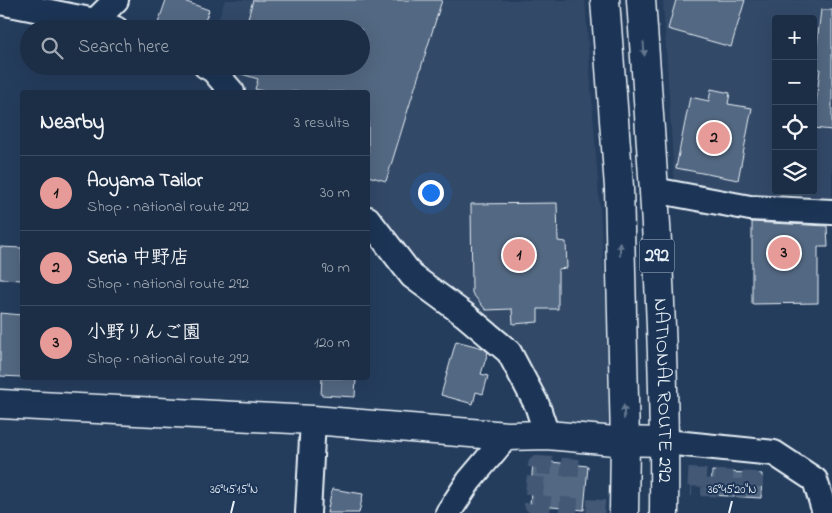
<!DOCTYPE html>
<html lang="en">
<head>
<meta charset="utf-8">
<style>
  body { margin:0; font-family:"Indie Flower","Klee One",sans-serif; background:#293a51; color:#f1f3f6 }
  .controls { position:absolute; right:15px; top:15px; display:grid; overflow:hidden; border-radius:5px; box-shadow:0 5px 20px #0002 }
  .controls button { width:45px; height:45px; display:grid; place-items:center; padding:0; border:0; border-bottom:1px solid #3a4a5f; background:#1c2e46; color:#f1f3f6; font:25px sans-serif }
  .you { position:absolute; left:430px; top:192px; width:18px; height:18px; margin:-12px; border:4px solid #fff; border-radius:50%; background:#1a73e8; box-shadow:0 0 0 8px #1a73e833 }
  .badge { display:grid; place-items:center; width:32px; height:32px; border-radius:50%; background:#e69b98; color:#111; font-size:16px; font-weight:700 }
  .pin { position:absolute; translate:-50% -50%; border:2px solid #fff; box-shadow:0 1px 5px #0006 }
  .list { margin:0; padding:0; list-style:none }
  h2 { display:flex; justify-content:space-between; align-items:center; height:65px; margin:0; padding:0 20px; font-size:21px }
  h2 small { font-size:16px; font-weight:400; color:#a0a8b3 }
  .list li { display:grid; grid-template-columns:32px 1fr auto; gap:15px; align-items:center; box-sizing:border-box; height:75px; padding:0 20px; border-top:1px solid #3a4a5f }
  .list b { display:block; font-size:19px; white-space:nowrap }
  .list p { margin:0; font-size:16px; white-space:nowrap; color:#a0a8b3 }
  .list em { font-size:16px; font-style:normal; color:#a0a8b3 }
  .icon { flex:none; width:28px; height:28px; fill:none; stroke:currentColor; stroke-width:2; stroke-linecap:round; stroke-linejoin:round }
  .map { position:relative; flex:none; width:832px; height:513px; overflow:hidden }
  .search { position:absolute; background:#1c2e46; box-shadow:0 5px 20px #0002; left:20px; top:20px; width:350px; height:55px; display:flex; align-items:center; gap:12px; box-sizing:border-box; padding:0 18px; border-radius:28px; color:#a0a8b3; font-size:19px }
  .panel { position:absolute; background:#1c2e46; box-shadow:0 5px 20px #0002; left:20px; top:90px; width:350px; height:290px; border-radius:5px }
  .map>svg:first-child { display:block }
  .built { fill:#334a68; fill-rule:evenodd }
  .building { fill:#536782; stroke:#e8f1f8 }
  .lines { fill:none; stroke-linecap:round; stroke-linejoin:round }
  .pedestrian-tunnel { stroke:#425874; stroke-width:18; stroke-dasharray:18 9; stroke-linecap:butt }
  .minor-casing { stroke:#e8f1f8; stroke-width:28 }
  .tertiary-casing { stroke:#e8f1f8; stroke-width:31 }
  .trunk-casing { stroke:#e8f1f8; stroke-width:31 }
  .minor { stroke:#1d3557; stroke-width:24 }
  .tertiary { stroke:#1d3557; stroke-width:28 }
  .trunk { stroke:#1d3557; stroke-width:28 }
  .oneway { fill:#64778f }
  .ticks { fill:none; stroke:#e8f1f8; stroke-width:2 }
  .labels { text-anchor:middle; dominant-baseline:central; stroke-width:4; stroke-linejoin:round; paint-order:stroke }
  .shield { fill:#1d3557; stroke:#abb9c8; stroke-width:1 }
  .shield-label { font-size:19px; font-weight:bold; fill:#e8f1f8 }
  .street-label { font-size:20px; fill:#e8f1f8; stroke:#1d3557 }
  .ticks-label { font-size:12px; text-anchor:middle; fill:#e8f1f8; stroke:#1d3557; stroke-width:4; stroke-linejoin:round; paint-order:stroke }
</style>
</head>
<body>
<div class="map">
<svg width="832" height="513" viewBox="0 0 832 513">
  <rect width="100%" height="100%" fill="#253d5d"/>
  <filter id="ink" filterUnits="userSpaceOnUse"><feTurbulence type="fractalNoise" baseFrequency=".02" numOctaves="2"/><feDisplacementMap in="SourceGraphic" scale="10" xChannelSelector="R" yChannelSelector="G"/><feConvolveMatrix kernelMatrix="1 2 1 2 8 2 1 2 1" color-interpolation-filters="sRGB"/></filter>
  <g filter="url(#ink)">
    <path class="built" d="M 225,0 L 585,0 L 606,296 L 609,440 L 547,435 L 509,352 L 368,219 L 368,92 L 232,92 L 206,66 L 361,66 L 361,29 L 215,29 Z
      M 663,0 L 832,0 L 832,212 L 675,194 ZM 776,19 L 813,19 L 813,191 L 776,191 Z"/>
    <path class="building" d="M 166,0 L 181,0 L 209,10 L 202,29 L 156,29 Z
      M 253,0 L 442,0 L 386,181 L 368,176 L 368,92 L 266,92 L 255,89 L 258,79 L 232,71 L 229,67 L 361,66 L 361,29 L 245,29 Z
      M 676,0 L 745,0 L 731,47 L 668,29 Z
      M 821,10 L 832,10 L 832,130 L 813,128 L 820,69 L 814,68 Z
      M 711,89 L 730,93 L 728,104 L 752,108 L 738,180 L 676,168 L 690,97 L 709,101 Z
      M 557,203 L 558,241 L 566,242 L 567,268 L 558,269 L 558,309 L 538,309 L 538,322 L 513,324 L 512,309 L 486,310 L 472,293 L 471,204 Z
      M 752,222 L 827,226 L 828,247 L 818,247 L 818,303 L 752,304 Z
      M 0,247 L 22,248 L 22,280 L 0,279 Z
      M 0,313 L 22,315 L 22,377 L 0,376 Z
      M 456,341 L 483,348 L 488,352 L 481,374 L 488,376 L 483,394 L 476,392 L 473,404 L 441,395 Z
      M 322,378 L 356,378 L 355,397 L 321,395 Z
      M 533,460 L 588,466 L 584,510 L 530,505 Z
      M 712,471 L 762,474 L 761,498 L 711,495 Z
      M 332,489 L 363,494 L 359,513 L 327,513 Z"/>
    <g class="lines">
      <path class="pedestrian-tunnel" d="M 579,468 L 537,465 L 533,504 L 616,510
        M 688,477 L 754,481 L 754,488 L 691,487"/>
      <defs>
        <path id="minor" d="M 0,2 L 95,21 L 116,29
          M 95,21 L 116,0
          M 206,66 L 213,70 L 232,92
          M 654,190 L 750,208 L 832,212
          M 368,219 L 412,276 L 465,315 L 509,352 L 537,405 L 547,435
          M 665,442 L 774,453 L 815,480 L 825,513
          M 308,513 L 313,420
          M 448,513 L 469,481 L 507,436"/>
        <path id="tertiary" d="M 0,404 L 313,420 L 507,436 L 547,435 L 615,441 L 665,442"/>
        <g id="trunk">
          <path d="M 605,0 L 619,187 L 625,441 L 624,513"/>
          <path id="s1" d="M 641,0 C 653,170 666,342 664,513"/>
        </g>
      </defs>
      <use href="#minor" class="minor-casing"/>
      <use href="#tertiary" class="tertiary-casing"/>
      <use href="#trunk" class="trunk-casing"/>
      <use href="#minor" class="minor"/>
      <use href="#tertiary" class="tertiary"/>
      <use href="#trunk" class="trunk"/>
    </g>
    <defs><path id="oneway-solid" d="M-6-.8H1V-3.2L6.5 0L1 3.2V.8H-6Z" transform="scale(1.25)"/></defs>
    <g class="oneway">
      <use href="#oneway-solid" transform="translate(644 49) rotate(86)"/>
      <use href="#oneway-solid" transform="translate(620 249) rotate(-91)"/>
      <use href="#oneway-solid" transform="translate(624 412) rotate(-91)"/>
    </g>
  </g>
  <path class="ticks" d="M 231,513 L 234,501M 729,513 L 732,501"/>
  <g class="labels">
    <rect class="shield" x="639.5" y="239.5" width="35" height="33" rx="4"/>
    <g class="shield-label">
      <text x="657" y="256">292</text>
    </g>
    <g class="street-label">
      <text stroke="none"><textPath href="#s1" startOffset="391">NATIONAL ROUTE 292</textPath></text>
    </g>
  </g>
  <g class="ticks-label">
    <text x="234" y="493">36°45'15"N</text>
    <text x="732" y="493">36°45'20"N</text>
  </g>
</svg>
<div class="controls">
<button>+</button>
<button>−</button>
<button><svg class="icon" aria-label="locate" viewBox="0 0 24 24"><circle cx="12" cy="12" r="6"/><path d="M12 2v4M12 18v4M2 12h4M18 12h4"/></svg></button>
<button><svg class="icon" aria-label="layers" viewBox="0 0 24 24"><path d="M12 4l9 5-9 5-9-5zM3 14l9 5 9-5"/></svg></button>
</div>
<div class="you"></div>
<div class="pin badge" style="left:519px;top:255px">1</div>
<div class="pin badge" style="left:714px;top:138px">2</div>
<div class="pin badge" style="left:784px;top:253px">3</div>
<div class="search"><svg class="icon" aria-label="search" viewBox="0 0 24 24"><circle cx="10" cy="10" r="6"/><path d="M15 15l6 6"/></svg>Search here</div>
<section class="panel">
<h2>Nearby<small>3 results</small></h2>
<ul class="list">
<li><span class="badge">1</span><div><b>Aoyama Tailor</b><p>Shop · national route 292</p></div><em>30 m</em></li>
<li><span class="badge">2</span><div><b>Seria 中野店</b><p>Shop · national route 292</p></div><em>90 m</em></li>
<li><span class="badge">3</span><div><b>小野りんご園</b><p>Shop · national route 292</p></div><em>120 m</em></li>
</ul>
</section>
</div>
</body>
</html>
